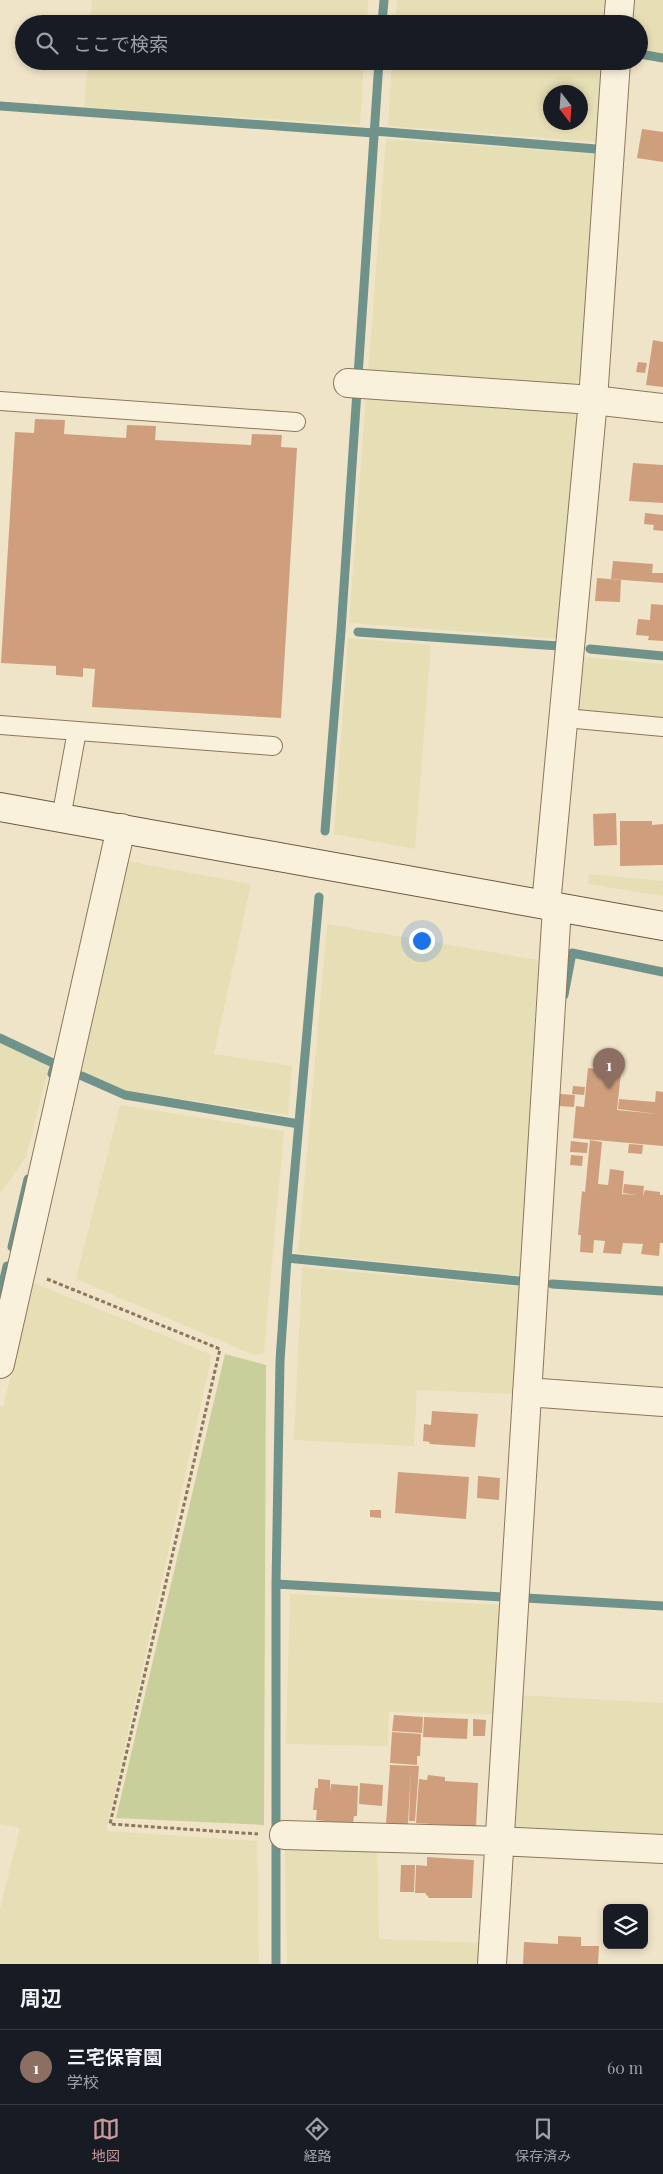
<!DOCTYPE html>
<html lang="ja">
<head>
<meta charset="utf-8">
<style>
  body { margin:0; font-family:"Playfair Display","Noto Sans JP",serif; background:#242831; color:#f1f3f6 }
  .controls { position:absolute; right:15px; bottom:15px; display:grid; overflow:hidden; border-radius:8px; box-shadow:0 2px 8px #0003 }
  .controls button { width:45px; height:45px; display:grid; place-items:center; padding:0; border:0; border-bottom:1px solid #363941; background:#171b24; color:#f1f3f6; font:25px sans-serif }
  .compass { position:absolute; left:543px; top:85px; width:45px; height:45px; border-radius:50%; background:#171b24; box-shadow:0 2px 8px #0003; rotate:163deg }
  .you { position:absolute; left:421px; top:940px; width:18px; height:18px; margin:-12px; border:4px solid #fff; border-radius:50%; background:#1a73e8; box-shadow:0 0 0 8px #1a73e833 }
  .badge { display:grid; place-items:center; width:32px; height:32px; border-radius:50%; background:#cc999b; color:#fff; font-size:16px; font-weight:700 }
  .pin { position:absolute; translate:-50% -41px; filter:drop-shadow(0 1px 2px #0008) }
  .pin::after { content:''; position:absolute; top:26px; width:18px; height:15px; background:inherit; clip-path:polygon(0 0,100% 0,50% 100%) }
  .list { margin:0; padding:0; list-style:none }
  h2 { display:flex; justify-content:space-between; align-items:center; height:65px; margin:0; padding:0 20px; font-size:21px }
  h2 small { font-size:16px; font-weight:400; color:#9ea1a6 }
  .list li { display:grid; grid-template-columns:32px 1fr auto; gap:15px; align-items:center; box-sizing:border-box; height:75px; padding:0 20px; border-top:1px solid #363941 }
  .list b { display:block; font-size:19px; white-space:nowrap }
  .list p { margin:0; font-size:16px; white-space:nowrap; color:#9ea1a6 }
  .list em { font-size:16px; font-style:normal; color:#9ea1a6 }
  .icon { flex:none; width:28px; height:28px; fill:none; stroke:currentColor; stroke-width:2; stroke-linecap:round; stroke-linejoin:round }
  .map { position:relative; flex:none; width:663px; height:1964px; overflow:hidden }
  .search { position:absolute; background:#171b24; box-shadow:0 2px 8px #0003; left:15px; right:15px; top:15px; height:55px; display:flex; align-items:center; gap:12px; box-sizing:border-box; padding:0 18px; border-radius:28px; color:#9ea1a6; font-size:19px }
  .sheet { height:140px; background:#171b24 }
  nav { display:flex; justify-content:space-around; align-items:center; box-sizing:border-box; height:70px; border-top:1px solid #363941; background:#171b24; font-size:14px; color:#9ea1a6 }
  nav a { display:grid; justify-items:center; gap:2px }
  nav .on { color:#cc999b }
  .map>svg:first-child { display:block }
  .farmland { fill:#e6deb5; fill-rule:evenodd }
  .green { fill:#c9cf9b }
  .lines { fill:none; stroke-linecap:round; stroke-linejoin:round }
  .stream { stroke:#6f938a; stroke-width:9 }
  .building { fill:#cf9f7d }
  .lane-casing { stroke:#8d765c; stroke-width:20 }
  .street-casing { stroke:#8d765c; stroke-width:30 }
  .secondary-casing { stroke:#6f573f; stroke-width:30 }
  .path { stroke:#8d765c; stroke-width:3; stroke-dasharray:4 2.5; stroke-linecap:butt }
  .lane { stroke:#faf1dc; stroke-width:18 }
  .street { stroke:#faf1dc; stroke-width:28 }
  .secondary { stroke:#faf1dc; stroke-width:28 }
</style>
</head>
<body>
<div class="map">
<svg width="663" height="1964" viewBox="0 0 663 1964">
  <rect width="100%" height="100%" fill="#f0e4c8"/>
  <path class="farmland" d="M 92,0 L 368,0 L 367,24 L 90,24 Z
    M 397,0 L 609,0 L 607,24 L 395,24 Z
    M 631,0 L 663,0 L 663,54 L 639,50 L 639,24 L 630,24 Z
    M 88,61 L 364,61 L 360,125 L 84,107 Z
    M 392,61 L 604,61 L 597,142 L 388,126 ZM 550,92 L 580,92 L 580,122 L 550,122 Z
    M 386,139 L 597,154 L 584,377 L 569,387 L 368,373 Z
    M 366,396 L 569,407 L 580,419 L 563,639 L 349,623 Z
    M 348,638 L 431,645 L 415,849 L 334,834 Z
    M 584,657 L 663,664 L 663,723 L 579,715 Z
    M 126,861 L 251,884 L 214,1054 L 292,1066 L 288,1115 L 127,1091 L 81,1071 Z
    M 589,874 L 663,881 L 663,896 L 588,884 Z
    M 327,924 L 538,960 L 521,1276 L 298,1253 Z
    M 0,1043 L 49,1066 L 26,1157 L 0,1194 Z
    M 120,1105 L 284,1131 L 264,1353 L 254,1355 L 76,1279 Z
    M 302,1267 L 520,1287 L 516,1394 L 417,1390 L 414,1446 L 294,1440 Z
    M 34,1283 L 212,1355 L 106,1831 L 257,1841 L 259,1964 L 0,1964 L 0,1909 L 20,1828 L 0,1824 L 0,1406 L 3,1407 Z
    M 290,1594 L 503,1605 L 495,1714 L 389,1712 L 388,1746 L 286,1744 Z
    M 519,1695 L 663,1703 L 663,1841 L 518,1836 L 512,1824 Z
    M 285,1843 L 377,1847 L 379,1939 L 485,1943 L 483,1964 L 287,1964 Z"/>
  <path class="green" d="M 225,1354 L 266,1365 L 264,1825 L 116,1818 Z"/>
  <g class="lines">
    <path class="stream" d="M 382,24 L 384,0
      M 640,54 L 663,58
      M 0,106 L 374,133
      M 374,131 L 596,149
      M 358,632 L 559,646
      M 590,649 L 663,656
      M 325,831 L 341,631 L 379,61
      M 564,995 L 572,953 L 663,972
      M 0,1038 L 55,1064 L 52,1074
      M 82,1076 L 125,1095 L 299,1124
      M 12,1247 L 28,1179
      M 287,1258 L 519,1281
      M 552,1284 L 663,1291
      M 0,1297 L 7,1266
      M 276,1584 L 503,1597
      M 526,1598 L 663,1606
      M 276,1964 L 276,1584 L 280,1361 L 287,1258 L 319,897"/>
  </g>
  <path class="building" d="M 642,129 L 663,132 L 663,162 L 637,158 Z
    M 653,340 L 663,342 L 663,387 L 646,385 Z
    M 638,362 L 647,363 L 645,373 L 636,372 Z
    M 35,419 L 65,420 L 64,434 L 126,438 L 127,425 L 156,426 L 155,440 L 251,445 L 252,434 L 282,435 L 281,447 L 297,448 L 281,718 L 92,707 L 95,669 L 83,668 L 83,677 L 56,675 L 56,666 L 1,663 L 15,432 L 34,433 Z
    M 633,463 L 663,465 L 663,503 L 629,501 Z
    M 645,513 L 663,515 L 663,531 L 653,530 L 654,525 L 644,524 Z
    M 613,561 L 653,564 L 652,573 L 663,573 L 663,583 L 611,579 Z
    M 597,578 L 621,580 L 620,602 L 595,601 Z
    M 651,604 L 663,605 L 663,641 L 648,640 L 649,636 L 636,635 L 638,619 L 650,620 Z
    M 616,813 L 617,845 L 594,846 L 593,814 Z
    M 620,821 L 652,821 L 652,825 L 663,824 L 663,865 L 620,866 Z
    M 588,1068 L 621,1072 L 617,1110 L 658,1114 L 618,1109 L 619,1099 L 655,1102 L 656,1091 L 663,1092 L 663,1146 L 573,1138 L 576,1106 L 584,1107 Z
    M 573,1086 L 585,1087 L 584,1095 L 572,1094 Z
    M 560,1094 L 575,1095 L 574,1107 L 559,1106 Z
    M 590,1140 L 602,1142 L 598,1184 L 608,1185 L 610,1169 L 624,1171 L 622,1194 L 637,1195 L 623,1193 L 624,1184 L 644,1186 L 643,1196 L 645,1190 L 660,1192 L 660,1195 L 663,1195 L 663,1243 L 660,1243 L 659,1256 L 641,1254 L 643,1244 L 623,1243 L 621,1254 L 603,1253 L 605,1241 L 594,1240 L 593,1253 L 580,1252 L 581,1235 L 578,1235 L 582,1191 L 585,1192 Z
    M 571,1141 L 588,1143 L 587,1153 L 570,1152 Z
    M 629,1144 L 643,1145 L 642,1154 L 628,1153 Z
    M 571,1155 L 583,1156 L 582,1166 L 570,1165 Z
    M 432,1411 L 478,1414 L 475,1447 L 429,1444 L 430,1442 L 423,1441 L 424,1424 L 431,1425 Z
    M 398,1472 L 469,1477 L 466,1519 L 395,1513 Z
    M 478,1476 L 500,1478 L 499,1500 L 477,1498 Z
    M 370,1510 L 381,1510 L 381,1518 L 370,1517 Z
    M 394,1715 L 423,1717 L 422,1733 L 392,1731 Z
    M 424,1717 L 468,1719 L 467,1739 L 423,1737 Z
    M 473,1719 L 486,1720 L 485,1736 L 473,1736 Z
    M 392,1732 L 421,1734 L 420,1756 L 417,1756 L 417,1765 L 390,1763 Z
    M 390,1765 L 419,1766 L 415,1821 L 409,1821 L 411,1769 L 408,1825 L 386,1824 Z
    M 428,1775 L 445,1777 L 445,1781 L 478,1783 L 476,1827 L 416,1823 L 419,1779 L 427,1780 Z
    M 318,1779 L 330,1780 L 330,1789 L 324,1789 L 330,1789 L 330,1793 L 331,1784 L 358,1786 L 357,1816 L 354,1816 L 353,1824 L 316,1820 L 317,1810 L 313,1810 L 315,1788 L 318,1788 Z
    M 360,1783 L 383,1785 L 382,1806 L 359,1804 Z
    M 427,1857 L 474,1860 L 472,1898 L 429,1898 L 425,1893 L 415,1893 L 416,1865 L 427,1866 Z
    M 401,1865 L 415,1865 L 414,1892 L 400,1892 Z
    M 558,1936 L 581,1937 L 581,1946 L 599,1946 L 598,1964 L 523,1964 L 524,1942 L 558,1944 Z"/>
  <g class="lines">
    <defs>
      <path id="lane" d="M 0,401 L 296,422
        M 565,718 L 663,727
        M 0,725 L 273,746
        M 61,818 L 77,731"/>
      <path id="street" d="M 618,24 L 620,0
        M 348,383 L 593,400 L 663,408
        M 546,905 L 593,400 L 616,61
        M 0,1364 L 121,828
        M 527,1392 L 663,1402
        M 284,1835 L 500,1841 L 663,1849
        M 492,1964 L 557,907"/>
      <path id="secondary" d="M 0,807 L 663,926"/>
    </defs>
    <use href="#lane" class="lane-casing"/>
    <use href="#street" class="street-casing"/>
    <use href="#secondary" class="secondary-casing"/>
    <path class="path" d="M 47,1279 L 220,1349 L 110,1824 L 258,1834"/>
    <use href="#lane" class="lane"/>
    <use href="#street" class="street"/>
    <use href="#secondary" class="secondary"/>
  </g>
</svg>
<div class="controls">
<button><svg class="icon" aria-label="layers" viewBox="0 0 24 24"><path d="M12 4l9 5-9 5-9-5zM3 14l9 5 9-5"/></svg></button>
</div>
<svg class="compass" viewBox="-18 -18 36 36"><path d="M0-13l5 13h-10z" fill="#e53935"/><path d="M0 13l5-13h-10z" fill="#9ea1a6"/></svg>
<div class="you"></div>
<div class="pin badge" style="left:609px;top:1089px;background:#8d6e63">1</div>
<div class="search"><svg class="icon" aria-label="search" viewBox="0 0 24 24"><circle cx="10" cy="10" r="6"/><path d="M15 15l6 6"/></svg>ここで検索</div>
</div>
<section class="sheet">
<h2>周辺<small></small></h2>
<ul class="list">
<li><span class="badge" style="background:#8d6e63">1</span><div><b>三宅保育園</b><p>学校</p></div><em>60 m</em></li>
</ul>
</section>
<nav>
<a class="on"><svg class="icon" aria-label="map" viewBox="0 0 24 24"><path d="M3 6l6-2 6 2 6-2v14l-6 2-6-2-6 2zM9 4v14M15 6v14"/></svg>地図</a>
<a><svg class="icon" aria-label="directions" viewBox="0 0 24 24"><path d="M12 3l9 9-9 9-9-9zM9 14v-3h6M13 9l2 2-2 2"/></svg>経路</a>
<a><svg class="icon" aria-label="saved" viewBox="0 0 24 24"><path d="M7 4h10v16l-5-4-5 4z"/></svg>保存済み</a>
</nav>
</body>
</html>
